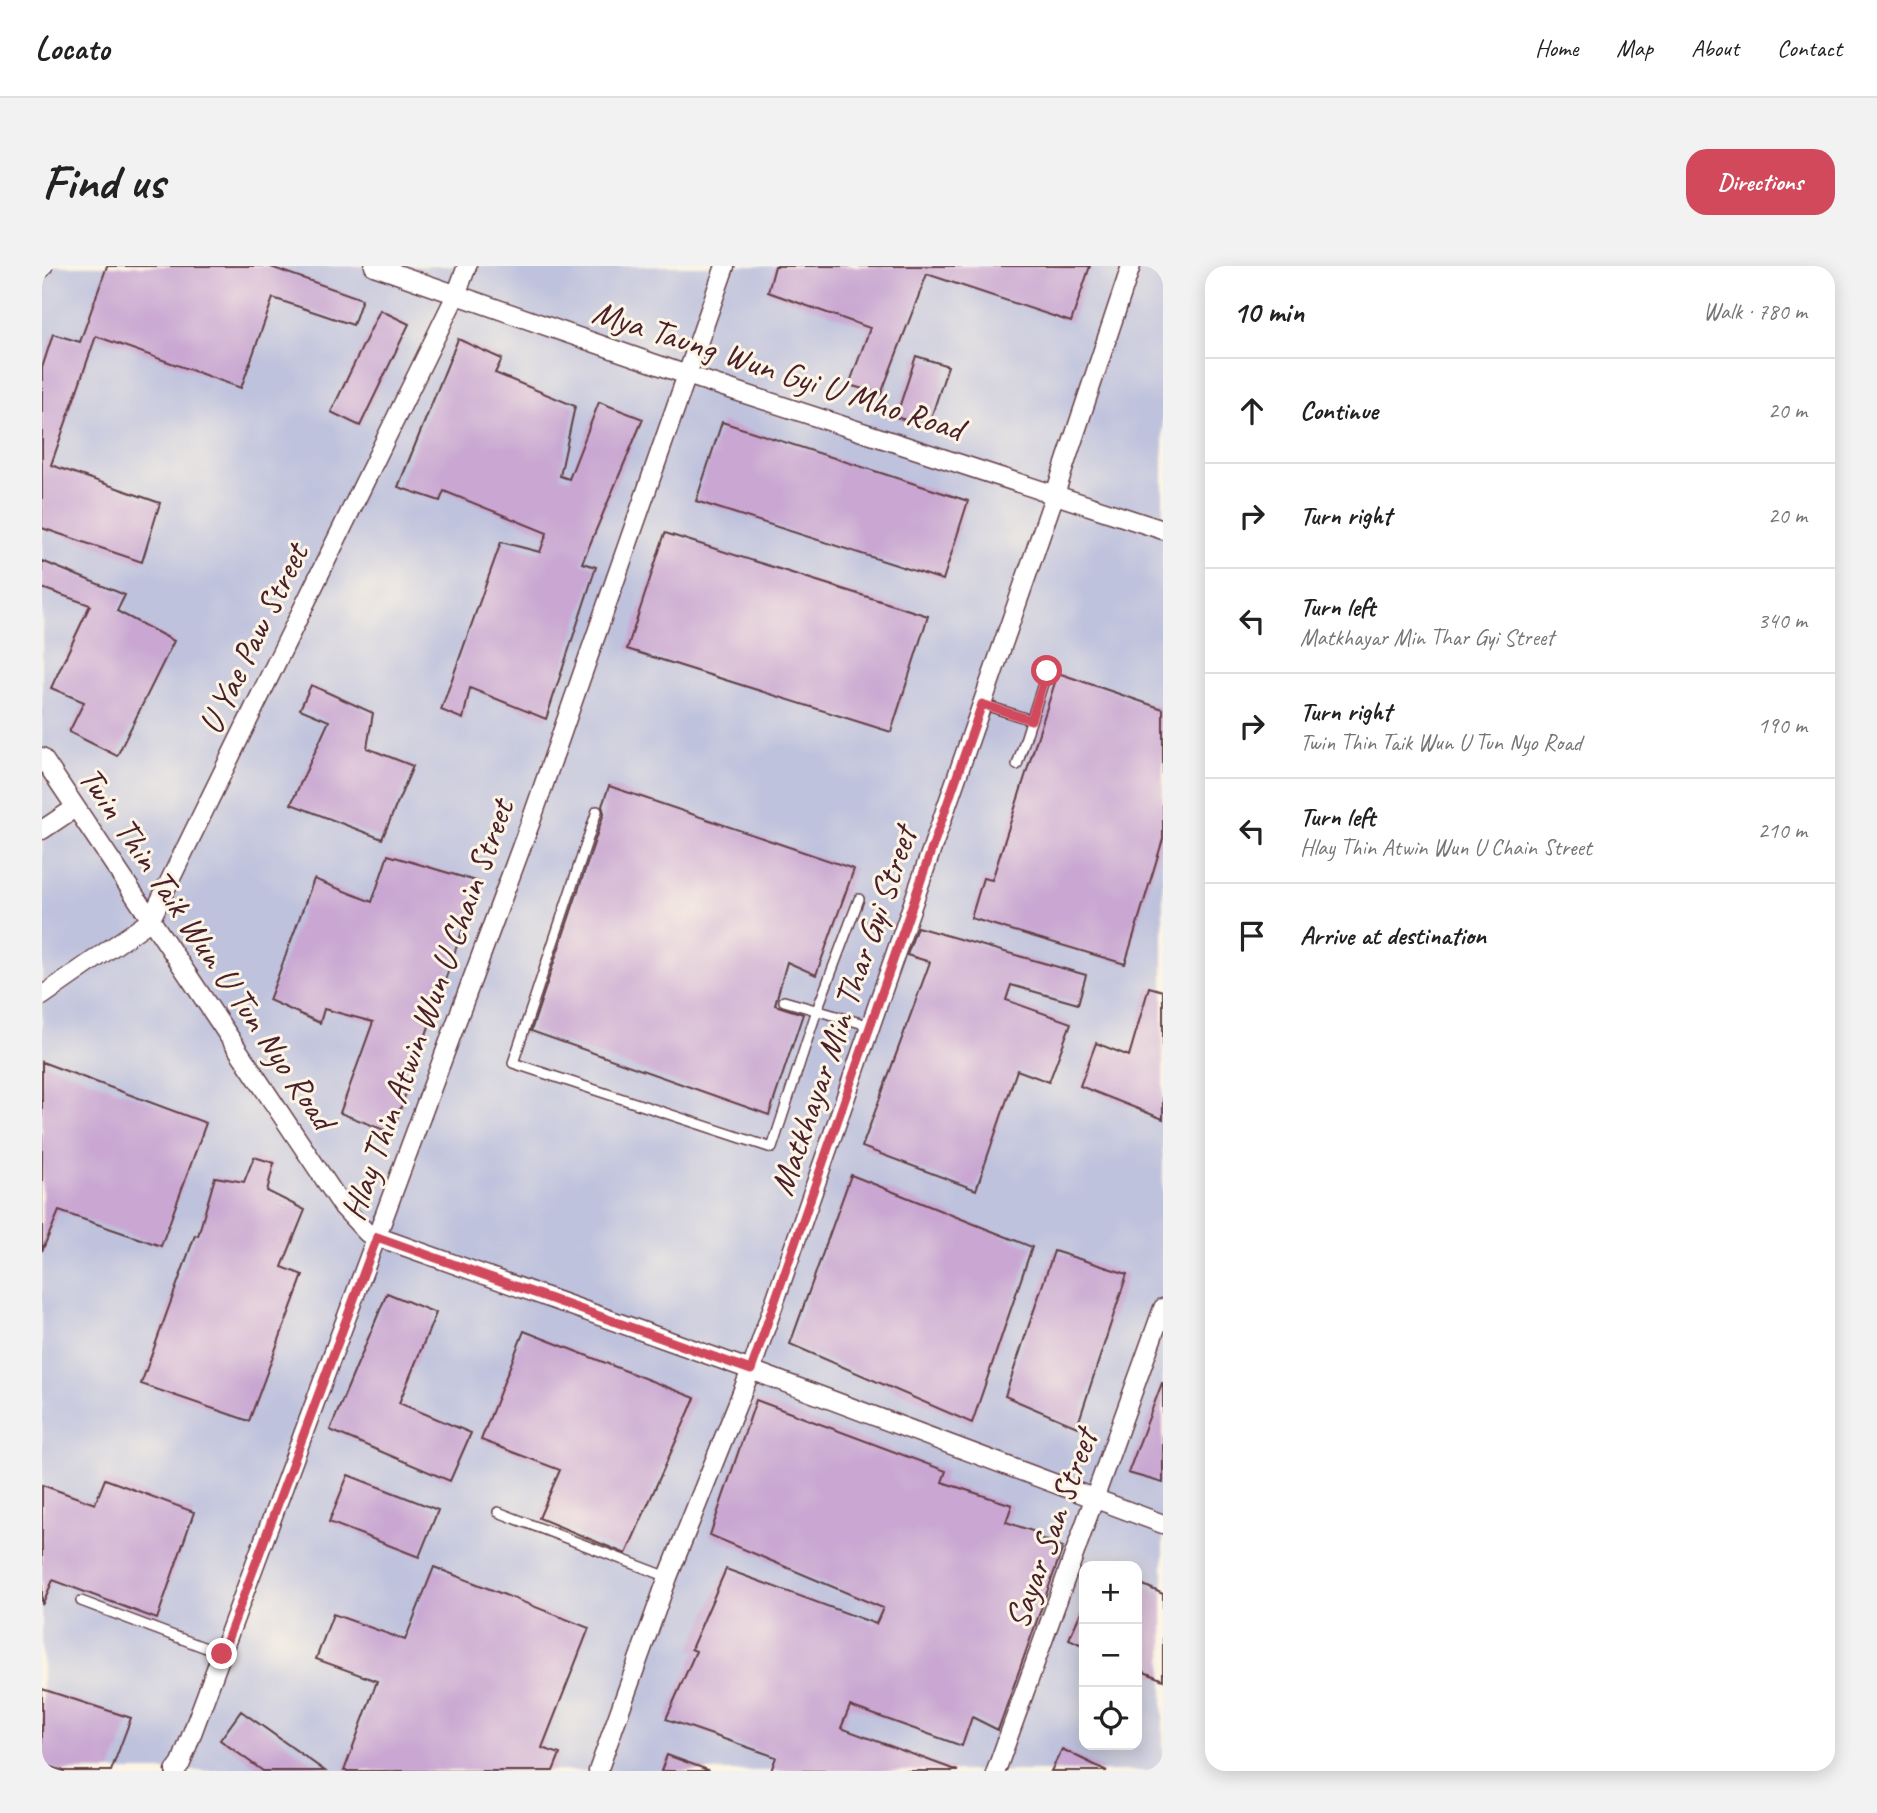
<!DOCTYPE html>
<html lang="en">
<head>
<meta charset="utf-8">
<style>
  body { margin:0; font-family:Caveat,sans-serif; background:#f2f2f2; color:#222 }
  .controls { position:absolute; right:21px; bottom:21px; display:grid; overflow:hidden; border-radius:14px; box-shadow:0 4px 18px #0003 }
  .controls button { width:63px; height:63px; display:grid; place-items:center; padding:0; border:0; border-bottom:2px solid #e0e0e0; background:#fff; color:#222; font:35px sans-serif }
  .stop { position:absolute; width:21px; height:21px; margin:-16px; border:5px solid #d1495b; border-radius:50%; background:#fff }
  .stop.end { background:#d1495b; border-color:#fff; box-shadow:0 2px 7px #0008 }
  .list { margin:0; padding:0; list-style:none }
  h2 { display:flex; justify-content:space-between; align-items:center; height:91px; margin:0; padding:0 28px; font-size:30px }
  h2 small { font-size:23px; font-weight:400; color:#767676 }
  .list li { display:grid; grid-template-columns:46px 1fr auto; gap:21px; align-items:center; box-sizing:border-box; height:105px; padding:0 28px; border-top:2px solid #e0e0e0 }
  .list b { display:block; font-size:26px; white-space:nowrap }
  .list p { margin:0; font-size:23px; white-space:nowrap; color:#767676 }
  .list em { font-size:23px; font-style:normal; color:#767676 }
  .icon { flex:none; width:38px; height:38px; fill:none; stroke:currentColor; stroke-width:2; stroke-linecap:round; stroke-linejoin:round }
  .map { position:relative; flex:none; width:1121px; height:1505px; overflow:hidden; border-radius:21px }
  header { display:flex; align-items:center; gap:42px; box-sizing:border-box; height:98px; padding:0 35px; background:#fff; border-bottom:2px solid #e0e0e0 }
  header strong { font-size:33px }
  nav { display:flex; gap:38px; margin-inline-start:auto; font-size:24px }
  .intro { display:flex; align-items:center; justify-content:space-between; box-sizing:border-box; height:168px; padding:0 42px }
  h1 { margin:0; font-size:49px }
  .button { padding:18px 32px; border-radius:21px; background:#d1495b; color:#fff; font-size:24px; font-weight:700 }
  main { display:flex; gap:42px; padding:0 42px }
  aside { flex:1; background:#fff; border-radius:21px; box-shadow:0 4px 18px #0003 }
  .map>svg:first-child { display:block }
  .industrial { fill:#bfc2dd; fill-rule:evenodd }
  .building { fill:#c9a7d2 }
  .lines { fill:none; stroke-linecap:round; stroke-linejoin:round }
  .lane-casing { stroke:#643d44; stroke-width:12 }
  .street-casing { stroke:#643d44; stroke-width:21 }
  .lane { stroke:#fff; stroke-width:9 }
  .street { stroke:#fff; stroke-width:18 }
  .route { stroke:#d1495b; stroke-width:9 }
  .labels { text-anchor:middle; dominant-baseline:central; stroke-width:6; stroke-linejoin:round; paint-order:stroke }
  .street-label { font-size:35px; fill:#4a1f2b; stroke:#fcf5e5 }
</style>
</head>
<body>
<header>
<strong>Locato</strong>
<nav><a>Home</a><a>Map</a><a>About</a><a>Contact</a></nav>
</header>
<div class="intro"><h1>Find us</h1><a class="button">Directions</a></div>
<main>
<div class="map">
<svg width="1121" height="1505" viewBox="0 0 1121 1505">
  <rect width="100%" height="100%" fill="#fcf5e5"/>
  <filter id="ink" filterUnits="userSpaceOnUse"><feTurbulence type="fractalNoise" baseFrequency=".0143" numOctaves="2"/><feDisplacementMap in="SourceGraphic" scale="14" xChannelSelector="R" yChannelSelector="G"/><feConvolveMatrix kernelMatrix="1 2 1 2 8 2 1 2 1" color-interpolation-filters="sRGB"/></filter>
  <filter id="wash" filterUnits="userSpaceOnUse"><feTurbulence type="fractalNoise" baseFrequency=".00686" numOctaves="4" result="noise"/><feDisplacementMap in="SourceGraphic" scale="28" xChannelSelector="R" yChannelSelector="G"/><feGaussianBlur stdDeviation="1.57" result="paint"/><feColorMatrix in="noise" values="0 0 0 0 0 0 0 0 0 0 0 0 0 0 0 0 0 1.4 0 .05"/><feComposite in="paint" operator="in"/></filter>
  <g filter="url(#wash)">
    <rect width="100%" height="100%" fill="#f8e8d2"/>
    <path class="industrial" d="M 0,0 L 1121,0 L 1121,1505 L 0,1505 ZM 1042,1300 L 1095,1300 L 1095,1479 L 1042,1479 Z"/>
    <g id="blocks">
      <path class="building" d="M 65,0 L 226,0 L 320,33 L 311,59 L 231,32 L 199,122 L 54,70 L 9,199 L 118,237 L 100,296 L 0,262 L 0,102 L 11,68 L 38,76 Z
        M 733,0 L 1048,0 L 1029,56 L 885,8 L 839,128 L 807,119 L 828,62 L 726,26 Z
        M 338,44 L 367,58 L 318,160 L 289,146 Z
        M 416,73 L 460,93 L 453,107 L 533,140 L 518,210 L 527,213 L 557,136 L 601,153 L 540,297 L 554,301 L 504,453 L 428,422 L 421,453 L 399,444 L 459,276 L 498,286 L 505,267 L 402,225 L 398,235 L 356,221 Z
        M 874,90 L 906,100 L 886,161 L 854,151 Z
        M 680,156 L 926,235 L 901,314 L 654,235 Z
        M 623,267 L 886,350 L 849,466 L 585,383 Z
        M 0,295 L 83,329 L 75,345 L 132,375 L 75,490 L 27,466 L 42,436 L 9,422 L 48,339 L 0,322 Z
        M 1016,407 L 1121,443 L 1121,573 L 1083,698 L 929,652 L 941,612 L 950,614 Z
        M 269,419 L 331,447 L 325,482 L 371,500 L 340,573 L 249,538 L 287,455 L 258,443 Z
        M 567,520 L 812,603 L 774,709 L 745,696 L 733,739 L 761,748 L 727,849 L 489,765 L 562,547 L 560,540 Z
        M 346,589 L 437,616 L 350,867 L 298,847 L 331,756 L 282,743 L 278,757 L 227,734 L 272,613 L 330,636 Z
        M 875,661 L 1044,709 L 1036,738 L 969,719 L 964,734 L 1029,757 L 1007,816 L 975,804 L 934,924 L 820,881 L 888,696 L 865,689 Z
        M 1107,721 L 1121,725 L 1121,853 L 1038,820 L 1054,777 L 1087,790 Z
        M 0,796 L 164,857 L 119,980 L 17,945 L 0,985 Z
        M 212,891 L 232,897 L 225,925 L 263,944 L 240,1001 L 261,1009 L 207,1155 L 99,1118 L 153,969 L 156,970 L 173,911 L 202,916 Z
        M 809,909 L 990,981 L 930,1157 L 748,1078 Z
        M 1012,985 L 1085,1008 L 1035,1161 L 963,1130 Z
        M 345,1027 L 394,1047 L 357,1137 L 429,1167 L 408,1215 L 288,1164 Z
        M 482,1065 L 653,1132 L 584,1288 L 497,1252 L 518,1204 L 439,1174 Z
        M 1120,1117 L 1121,1117 L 1121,1217 L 1086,1207 Z
        M 714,1134 L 904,1205 L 900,1216 L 970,1239 L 964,1256 L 999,1268 L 998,1272 L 1021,1281 L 956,1464 L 930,1451 L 920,1480 L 808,1440 L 799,1462 L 916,1505 L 729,1505 L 734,1491 L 624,1453 L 654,1385 L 649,1383 L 684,1303 L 834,1358 L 841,1342 L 668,1269 Z
        M 306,1209 L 396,1244 L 377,1291 L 287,1256 Z
        M 63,1213 L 152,1246 L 115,1353 L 11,1314 L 0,1339 L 0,1219 L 53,1238 Z
        M 392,1301 L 547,1362 L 500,1482 L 518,1488 L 511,1505 L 302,1505 L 335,1415 L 274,1393 L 291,1348 L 363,1374 Z
        M 1095,1316 L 1121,1328 L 1121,1414 L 1095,1403 Z
        M 1042,1339 L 1042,1380 L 1027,1373 Z
        M 0,1423 L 89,1452 L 69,1505 L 22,1505 L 0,1498 Z
        M 199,1445 L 283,1505 L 221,1505 L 178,1474 Z
        M 1020,1483 L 1065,1505 L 1009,1505 Z
        M 625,1489 L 666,1504 L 666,1505 L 619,1505 Z"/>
    </g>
  </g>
  <g filter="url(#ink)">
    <use href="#blocks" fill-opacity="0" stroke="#643d44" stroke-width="2"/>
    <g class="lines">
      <defs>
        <path id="lane" d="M 940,438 L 989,454
          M 975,499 L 1005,405
          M 555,545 L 471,797 L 730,882 L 775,744 L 817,633
          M 742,735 L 829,760
          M 456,1246 L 626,1311
          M 39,1335 L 180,1388"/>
        <path id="street" d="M 332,0 L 645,109 L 1121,264
          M 0,2 L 1,0
          M 0,491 L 301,941 L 325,967 L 709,1104 L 1121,1258
          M 0,564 L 33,542
          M 0,730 L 108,655 L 414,29 L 425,0
          M 133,1505 L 139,1497 L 489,555 L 683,0
          M 556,1505 L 626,1311 L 709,1104 L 1013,228 L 1089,0
          M 954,1505 L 1121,1042"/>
      </defs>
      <use href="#lane" class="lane-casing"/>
      <use href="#street" class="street-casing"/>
      <use href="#lane" class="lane"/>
      <use href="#street" class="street"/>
    </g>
  </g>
  <g class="lines" filter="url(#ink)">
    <path class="route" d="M 180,1388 L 335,971 L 709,1104 L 940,438 L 989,454 L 1005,405"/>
  </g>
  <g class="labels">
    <g class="street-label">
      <text transform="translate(736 104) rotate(18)">Mya Taung Wun Gyi U Mho Road</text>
      <text transform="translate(211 373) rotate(-64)">U Yae Paw Street</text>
      <text transform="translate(165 682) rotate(56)">Twin Thin Taik Wun U Tun Nyo Road</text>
      <text transform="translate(385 744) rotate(-70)">Hlay Thin Atwin Wun U Chain Street</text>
      <text transform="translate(801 745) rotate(-71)">Matkhayar Min Thar Gyi Street</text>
      <text transform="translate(1009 1263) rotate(-70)">Sayar San Street</text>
    </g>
  </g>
</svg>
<div class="controls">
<button>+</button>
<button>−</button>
<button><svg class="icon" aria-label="locate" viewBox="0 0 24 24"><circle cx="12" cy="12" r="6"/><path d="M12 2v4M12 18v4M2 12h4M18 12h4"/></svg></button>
</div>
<div class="stop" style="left:1005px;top:405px"></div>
<div class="stop end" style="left:180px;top:1388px"></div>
</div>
<aside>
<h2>10 min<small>Walk · 780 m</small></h2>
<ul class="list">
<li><svg class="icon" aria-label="ahead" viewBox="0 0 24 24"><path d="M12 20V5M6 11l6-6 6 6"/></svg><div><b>Continue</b></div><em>20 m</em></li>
<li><svg class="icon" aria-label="right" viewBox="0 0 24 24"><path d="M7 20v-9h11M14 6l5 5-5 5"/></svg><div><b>Turn right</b></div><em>20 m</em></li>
<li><svg class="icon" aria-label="left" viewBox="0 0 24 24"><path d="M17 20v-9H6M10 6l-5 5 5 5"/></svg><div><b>Turn left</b><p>Matkhayar Min Thar Gyi Street</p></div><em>340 m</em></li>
<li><svg class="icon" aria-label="right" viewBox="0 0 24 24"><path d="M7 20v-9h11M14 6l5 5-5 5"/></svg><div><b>Turn right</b><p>Twin Thin Taik Wun U Tun Nyo Road</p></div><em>190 m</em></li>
<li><svg class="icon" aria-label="left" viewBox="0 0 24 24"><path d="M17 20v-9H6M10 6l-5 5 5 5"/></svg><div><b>Turn left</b><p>Hlay Thin Atwin Wun U Chain Street</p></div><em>210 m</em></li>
<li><svg class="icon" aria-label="arrive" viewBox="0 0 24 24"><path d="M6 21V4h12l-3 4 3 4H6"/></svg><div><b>Arrive at destination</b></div></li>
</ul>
</aside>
</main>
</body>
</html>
